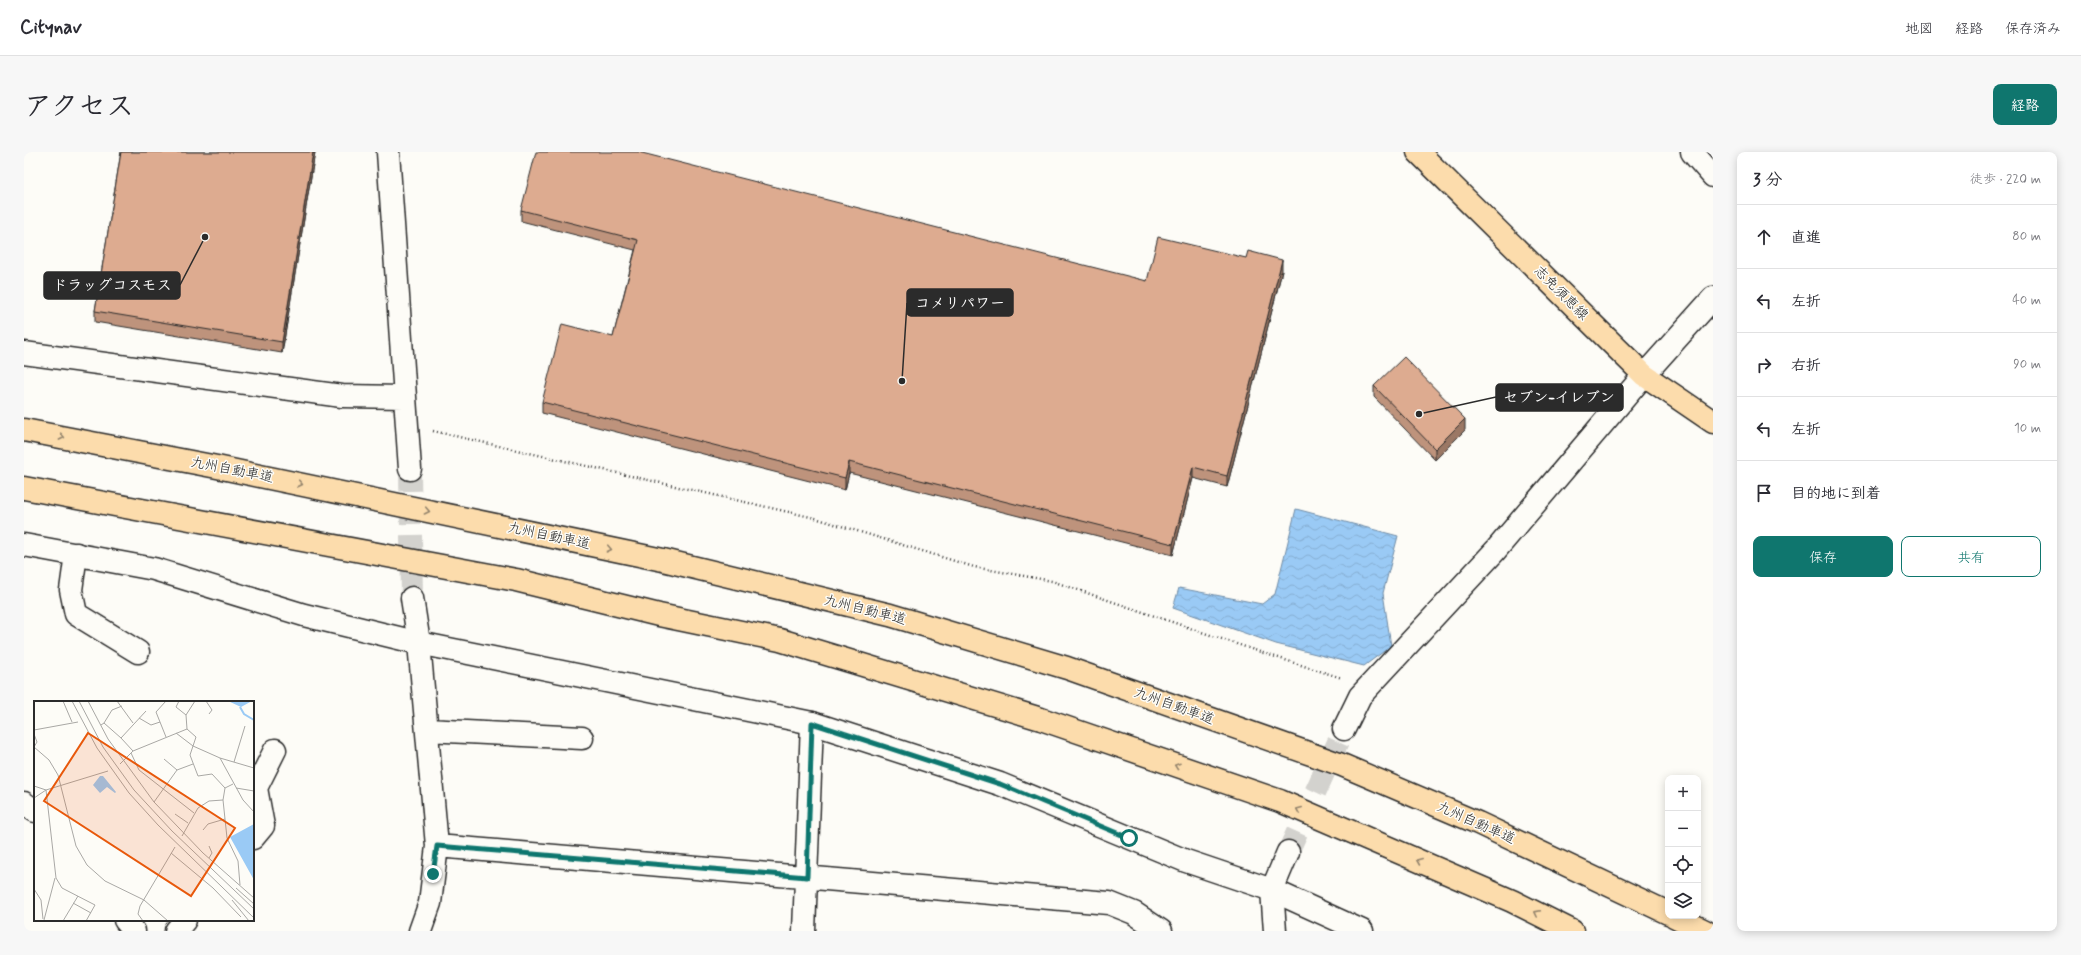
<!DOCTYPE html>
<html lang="ja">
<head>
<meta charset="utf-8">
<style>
  body { margin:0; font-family:Mynerve,"Klee One",sans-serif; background:#f7f7f7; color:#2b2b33 }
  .controls { position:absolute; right:12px; bottom:12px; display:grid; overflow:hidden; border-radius:8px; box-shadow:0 2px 10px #0003 }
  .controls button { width:36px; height:36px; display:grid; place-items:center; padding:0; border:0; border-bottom:1px solid #e1e1e2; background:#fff; color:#2b2b33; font:20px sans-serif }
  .stop { position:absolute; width:12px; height:12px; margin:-9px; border:3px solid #0f766e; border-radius:50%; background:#fff }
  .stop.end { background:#0f766e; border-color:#fff; box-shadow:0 1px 4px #0008 }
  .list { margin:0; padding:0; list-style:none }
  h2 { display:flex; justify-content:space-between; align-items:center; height:52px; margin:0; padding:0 16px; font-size:17px }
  h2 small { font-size:13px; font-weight:400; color:#7c7c81 }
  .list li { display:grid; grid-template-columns:26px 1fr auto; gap:12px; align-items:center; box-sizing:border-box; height:64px; padding:0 16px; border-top:1px solid #e1e1e2 }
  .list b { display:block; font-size:15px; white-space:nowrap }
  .list em { font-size:13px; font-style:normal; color:#7c7c81 }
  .actions { display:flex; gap:8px; padding:12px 16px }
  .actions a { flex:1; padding:9px 0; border:1px solid #0f766e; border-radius:8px; text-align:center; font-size:14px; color:#0f766e }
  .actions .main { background:#0f766e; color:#fff }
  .icon { flex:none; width:22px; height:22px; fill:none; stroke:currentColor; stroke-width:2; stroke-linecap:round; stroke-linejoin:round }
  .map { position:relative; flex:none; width:1689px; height:779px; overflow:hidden; border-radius:8px }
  header { display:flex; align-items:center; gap:24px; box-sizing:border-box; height:56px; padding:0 20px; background:#fff; border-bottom:1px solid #e1e1e2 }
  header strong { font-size:19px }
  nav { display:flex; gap:22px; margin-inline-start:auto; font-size:14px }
  .intro { display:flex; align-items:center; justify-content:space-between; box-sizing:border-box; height:96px; padding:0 24px }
  h1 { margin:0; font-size:28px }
  .button { padding:10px 18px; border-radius:8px; background:#0f766e; color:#fff; font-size:14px; font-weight:700 }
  main { display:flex; gap:24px; padding:0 24px }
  aside { flex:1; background:#fff; border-radius:8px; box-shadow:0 2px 10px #0003 }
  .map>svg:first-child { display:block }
  .water { fill:url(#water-waves); stroke:#6e8aa4 }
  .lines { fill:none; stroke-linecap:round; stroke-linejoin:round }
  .minor-tunnel { stroke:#d3d2ce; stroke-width:22; stroke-dasharray:22 11; stroke-linecap:butt }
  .minor-casing { stroke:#2b2b2b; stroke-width:25 }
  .tertiary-casing { stroke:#2b2b2b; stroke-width:25 }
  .primary-casing { stroke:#2b2b2b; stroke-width:25 }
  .motorway-casing { stroke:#2b2b2b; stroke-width:25 }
  .path { stroke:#2b2b2b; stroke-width:2.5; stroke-dasharray:1 3; stroke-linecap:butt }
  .minor { stroke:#fdfcf7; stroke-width:22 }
  .tertiary { stroke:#fdfcf7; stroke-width:22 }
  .primary { stroke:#fcdcac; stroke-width:22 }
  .motorway { stroke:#fcdcac; stroke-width:22 }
  .wall { fill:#be937c; stroke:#2b2b2b }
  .shaded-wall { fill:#9b7865; stroke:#2b2b2b }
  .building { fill:#ddab90; stroke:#2b2b2b }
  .oneway { stroke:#94846c }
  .route { stroke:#0f766e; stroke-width:5 }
  .labels { text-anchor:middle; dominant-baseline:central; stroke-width:3; stroke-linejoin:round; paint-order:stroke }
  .street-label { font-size:14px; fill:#2b2b2b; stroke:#fdfcf7 }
  .inset-river { fill:none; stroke:#9acaf5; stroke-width:2 }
  .inset-road { fill:none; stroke:#a9a8a5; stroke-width:1 }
  .view { fill:#e8590c; fill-opacity:0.15; stroke:#e8590c; stroke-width:2 }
  .inset-edge { fill:none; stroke:#2b2b2b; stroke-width:2 }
  .leader { fill:none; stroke:#2b2b2b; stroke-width:1.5 }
  .callout-dot { fill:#2b2b2b; stroke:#fdfcf7; stroke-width:1.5 }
  .callout { fill:#2b2b2b; stroke:#2b2b2b; stroke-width:1.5 }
  .callout-label { font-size:15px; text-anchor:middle; font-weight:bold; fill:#fff }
</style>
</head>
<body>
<header>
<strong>Citynav</strong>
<nav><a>地図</a><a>経路</a><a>保存済み</a></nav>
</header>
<div class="intro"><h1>アクセス</h1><a class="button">経路</a></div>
<main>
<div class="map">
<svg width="1689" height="779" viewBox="0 0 1689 779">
  <defs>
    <pattern id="water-waves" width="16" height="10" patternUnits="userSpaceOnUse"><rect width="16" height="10" fill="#9acaf5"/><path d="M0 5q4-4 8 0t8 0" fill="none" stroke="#85aed2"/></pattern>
  </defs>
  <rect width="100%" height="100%" fill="#fdfcf7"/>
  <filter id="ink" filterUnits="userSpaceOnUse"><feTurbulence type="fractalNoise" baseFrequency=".025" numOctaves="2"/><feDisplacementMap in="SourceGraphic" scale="8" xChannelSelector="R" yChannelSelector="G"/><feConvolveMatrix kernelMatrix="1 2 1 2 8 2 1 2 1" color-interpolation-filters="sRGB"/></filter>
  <g filter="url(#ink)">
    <path class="water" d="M 1272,357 L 1374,384 L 1359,441 L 1367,494 L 1340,514 L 1252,492 L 1149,456 L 1155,436 L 1238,452 L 1251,442 Z"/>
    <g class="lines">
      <path class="minor-tunnel" d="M 386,317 L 388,446
        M 1264,700 L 1320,577"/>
      <defs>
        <path id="minor" d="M 364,0 L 386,317
          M 1668,0 L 1689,24
          M 0,201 L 318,244 L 380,245
          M 52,402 L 47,438 L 52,462 L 114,500
          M 388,446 L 395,491 L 413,694 L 406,751 L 396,779
          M 1320,577 L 1336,544 L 1471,399 L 1620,223 L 1689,146
          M 403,578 L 558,586
          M 0,651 L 11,659
          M 229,686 L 239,674 L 232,636 L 251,598
          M 413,694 L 1085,751 L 1110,761 L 1137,779
          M 101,768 L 110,779
          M 152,779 L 161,768
          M 780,779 L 788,571
          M 1251,779 L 1248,738 L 1264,700"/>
        <path id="tertiary" d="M 0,393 L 130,417 L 280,463 L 395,491 L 788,571 L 976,632 L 1162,709 L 1248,738 L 1338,779"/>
        <path id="primary" d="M 1394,0 L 1620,223 L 1689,270"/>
        <path id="motorway" d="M 0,278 L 193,315 L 639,408 L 866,463 L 1043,516 L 1318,613 L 1454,671 L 1644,761
          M 0,336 L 492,428 L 635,463 L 756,488 L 1017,567 L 1256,649 L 1488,749 L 1548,779
          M 1650,764 L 1681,779"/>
      </defs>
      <use href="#minor" class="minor-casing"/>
      <use href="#tertiary" class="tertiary-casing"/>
      <use href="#primary" class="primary-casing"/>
      <use href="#motorway" class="motorway-casing"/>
      <path class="path" d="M 409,279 L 791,366 L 950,415 L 1028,429 L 1242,502 L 1318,526"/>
      <use href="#minor" class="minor"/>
      <use href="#tertiary" class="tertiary"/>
      <use href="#primary" class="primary"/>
      <use href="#motorway" class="motorway"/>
    </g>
    <path class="wall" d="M 97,0 L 291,0 L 258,201 L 71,170 L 71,159 Z
      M 497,58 L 1123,129 L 1258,119 L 1203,335 L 1169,326 L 1149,403 L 825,321 L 821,338 L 518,261 L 518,250 L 589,185 L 611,98 L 497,69 Z
      M 1350,234 L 1441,278 L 1411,308 L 1350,245 Z"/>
    <path class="shaded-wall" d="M 289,0 L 291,0 L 258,201 L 258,190 Z
      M 1258,108 L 1258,119 L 1203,335 L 1203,324 Z
      M 1441,267 L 1441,278 L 1411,308 L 1411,297 Z
      M 825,310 L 825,321 L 821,338 L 821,326 Z
      M 1169,315 L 1169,326 L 1149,403 L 1149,392 Z"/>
    <path class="building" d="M 97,0 L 289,0 L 258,190 L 71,159 Z
      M 512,0 L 614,0 L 1123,129 L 1134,85 L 1222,106 L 1224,99 L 1258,108 L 1203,324 L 1169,315 L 1149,392 L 825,310 L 821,326 L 518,250 L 538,172 L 589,185 L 614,88 L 497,58 Z
      M 1380,205 L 1441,267 L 1411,297 L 1350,234 Z"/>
    <defs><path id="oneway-chevron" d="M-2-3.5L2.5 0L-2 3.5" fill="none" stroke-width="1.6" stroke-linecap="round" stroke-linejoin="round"/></defs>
    <g class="oneway">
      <use href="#oneway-chevron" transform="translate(38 285) rotate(11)"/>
      <use href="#oneway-chevron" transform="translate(276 332) rotate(12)"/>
      <use href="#oneway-chevron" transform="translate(403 359) rotate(12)"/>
      <use href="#oneway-chevron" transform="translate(585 397) rotate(12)"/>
      <use href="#oneway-chevron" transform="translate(1153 614) rotate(-161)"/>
      <use href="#oneway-chevron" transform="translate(1275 658) rotate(-157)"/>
      <use href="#oneway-chevron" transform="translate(1395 709) rotate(-157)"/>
      <use href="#oneway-chevron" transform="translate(1513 761) rotate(-153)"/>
    </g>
  </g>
  <g class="lines" filter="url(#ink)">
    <path class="route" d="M 409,722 L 413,694 L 783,725 L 788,571 L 976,632 L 1105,686"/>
  </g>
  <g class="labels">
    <g class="street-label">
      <text transform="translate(1537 141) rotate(45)">志免須恵線</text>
      <text transform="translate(208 318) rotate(11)">九州自動車道</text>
      <text transform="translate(525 384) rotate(12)">九州自動車道</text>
      <text transform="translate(841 458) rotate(14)">九州自動車道</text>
      <text transform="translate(1150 554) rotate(20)">九州自動車道</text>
      <text transform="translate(1452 671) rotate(24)">九州自動車道</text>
    </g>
  </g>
  <g transform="translate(10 549)">
    <rect width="220" height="220" fill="#fdfcf7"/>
    <path d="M 194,0 L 218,0 L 207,6 ZM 66,75 L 69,75 L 82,91 L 81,92 L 73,86 L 66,92 L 59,84 ZM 220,123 L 220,179 L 196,136 Z" fill="#9acaf5"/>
    <path class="inset-river" d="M 206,6 L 210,13 L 220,19"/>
    <path class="inset-road" d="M 29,0 L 38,21M 38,0 L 63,47 L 95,92 L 124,124 L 220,217M 45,0 L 69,46 L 100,89 L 138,130 L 220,208M 54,0 L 74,38 L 120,101 L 169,152 L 220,197M 83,0 L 99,22M 145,0 L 142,6 L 152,14M 172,0 L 178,9 L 175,13M 105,17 L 117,24 L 126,21M 70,22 L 78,9 L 88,5M 67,24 L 70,22 L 87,37M 153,28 L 162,36 L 156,54 L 164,75 L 178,73 L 191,87M 0,29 L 44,21M 142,32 L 159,45 L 186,57 L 220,67M 0,33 L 3,41 L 0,46M 132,36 L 122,11 L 132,0M 0,46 L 15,59 L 24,74 L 42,145 L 53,164 L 71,180 L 110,199 L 134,220M 99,50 L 87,37 L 112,10M 97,52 L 105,69 L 160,112M 186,57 L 209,99 L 220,111M 130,58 L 143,69M 200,61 L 211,25M 86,63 L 99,50 L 153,28 L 152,14 L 161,0M 199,83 L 191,87 L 189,99 L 193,137 L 204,160 L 206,184M 0,85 L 12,89M 202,87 L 220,90M 12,89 L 22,177 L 28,187 L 61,204 L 52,220M 0,97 L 12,89 L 74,70M 120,101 L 143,69 L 159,63M 141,113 L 154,122M 169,129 L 174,123 L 191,118M 148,135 L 164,107 L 175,100 L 189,99M 137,152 L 179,187 L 207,216M 175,157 L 178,152 L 175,145M 202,187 L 220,203M 0,188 L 7,199 L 9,218M 198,199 L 215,220M 39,202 L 57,212M 10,219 L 21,177M 29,220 L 44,195M 109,220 L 104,213 L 106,205 L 141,146"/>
    <path class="view" d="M 54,32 L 201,127 L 157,195 L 10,100 Z"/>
    <rect width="220" height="220" class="inset-edge"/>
  </g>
  <path class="leader" d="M181 85L156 133M878 229L883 151M1395 262L1472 245"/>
  <g class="callout-dot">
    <circle cx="181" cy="85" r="4"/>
    <circle cx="878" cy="229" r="4"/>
    <circle cx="1395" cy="262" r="4"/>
  </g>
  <g class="callout">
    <rect x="20" y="120" width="136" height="27" rx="4"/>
    <rect x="883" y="137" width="106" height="27" rx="4"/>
    <rect x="1472" y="232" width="127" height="27" rx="4"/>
  </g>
  <g class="callout-label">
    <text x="88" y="138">ドラッグコスモス</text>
    <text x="936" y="156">コメリパワー</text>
    <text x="1535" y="250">セブン-イレブン</text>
  </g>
</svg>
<div class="controls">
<button>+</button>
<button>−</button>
<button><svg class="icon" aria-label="locate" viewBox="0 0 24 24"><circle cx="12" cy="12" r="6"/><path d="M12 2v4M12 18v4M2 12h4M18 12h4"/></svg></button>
<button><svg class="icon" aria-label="layers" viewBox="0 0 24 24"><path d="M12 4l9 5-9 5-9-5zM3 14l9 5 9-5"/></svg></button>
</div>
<div class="stop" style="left:1105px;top:686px"></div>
<div class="stop end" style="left:409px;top:722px"></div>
</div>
<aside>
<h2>3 分<small>徒歩 · 220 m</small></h2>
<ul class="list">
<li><svg class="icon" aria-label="ahead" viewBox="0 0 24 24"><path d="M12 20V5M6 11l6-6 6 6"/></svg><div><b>直進</b></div><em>80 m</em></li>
<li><svg class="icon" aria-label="left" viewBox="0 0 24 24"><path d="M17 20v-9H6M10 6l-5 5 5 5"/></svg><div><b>左折</b></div><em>40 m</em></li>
<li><svg class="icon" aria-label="right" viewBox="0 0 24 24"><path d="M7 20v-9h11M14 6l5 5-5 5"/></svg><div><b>右折</b></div><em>90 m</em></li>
<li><svg class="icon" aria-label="left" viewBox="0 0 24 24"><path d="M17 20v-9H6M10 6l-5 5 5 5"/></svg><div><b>左折</b></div><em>10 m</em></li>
<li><svg class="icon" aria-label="arrive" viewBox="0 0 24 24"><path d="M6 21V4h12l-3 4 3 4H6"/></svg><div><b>目的地に到着</b></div></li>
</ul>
<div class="actions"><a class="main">保存</a><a>共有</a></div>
</aside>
</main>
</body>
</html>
